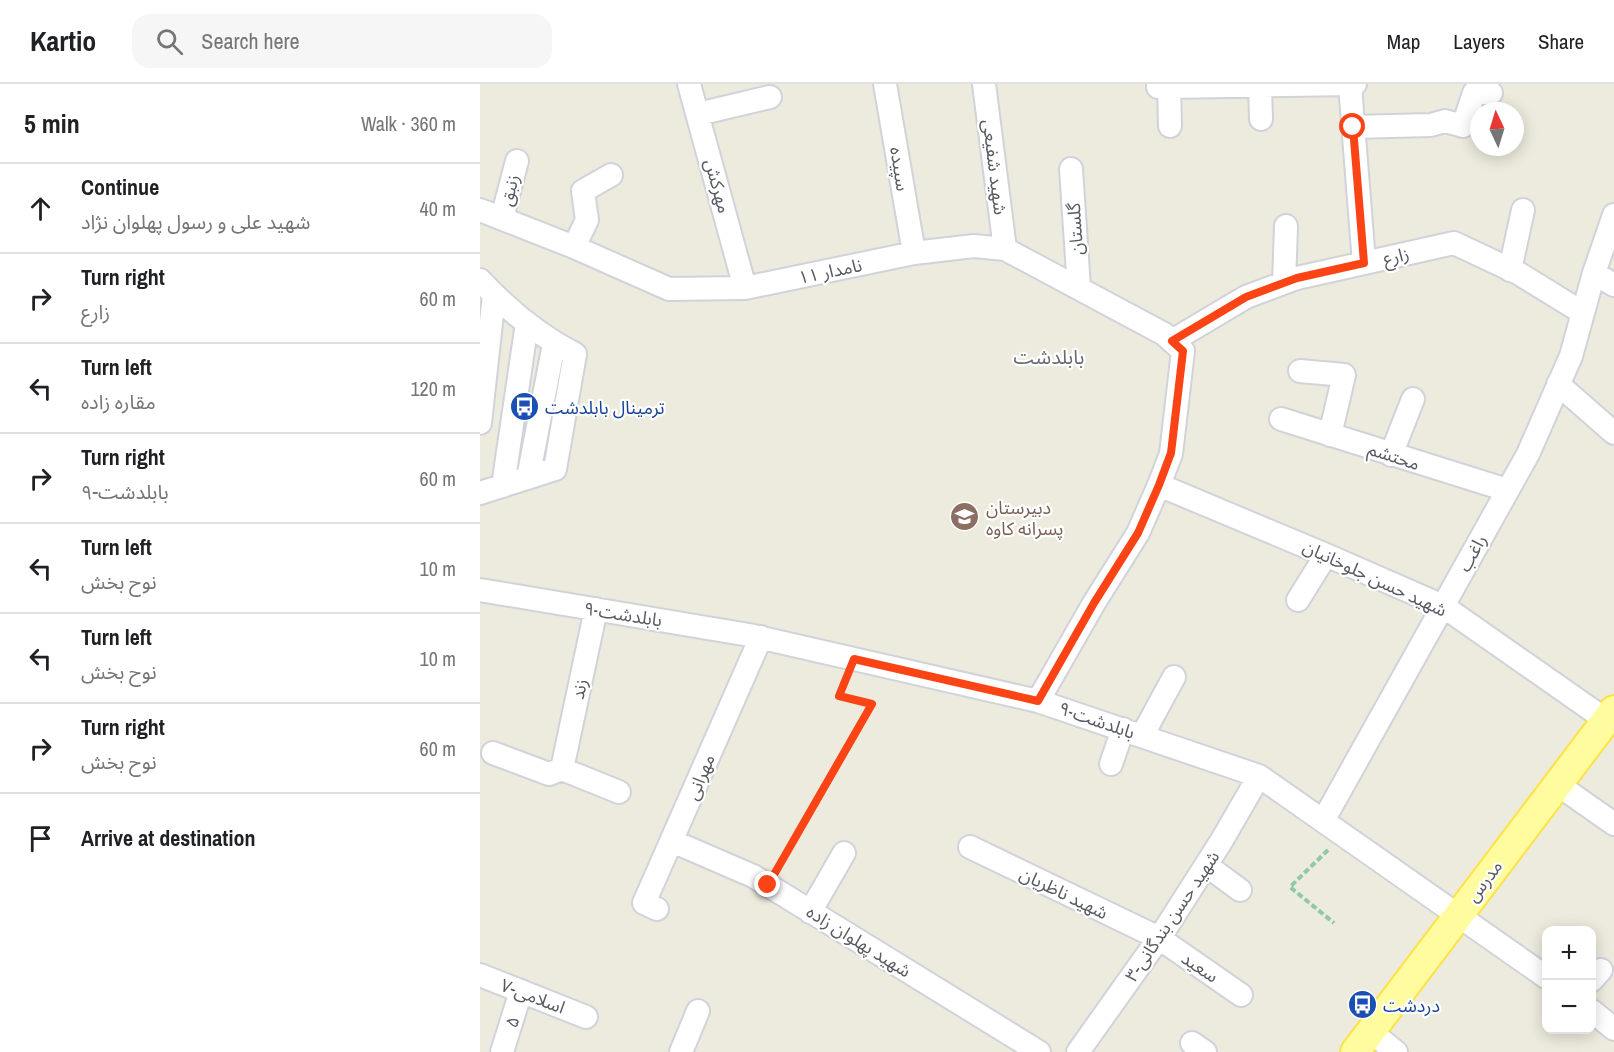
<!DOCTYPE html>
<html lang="en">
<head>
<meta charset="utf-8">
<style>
  body { margin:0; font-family:"Archivo Narrow","Noto Sans Arabic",sans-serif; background:#f6f6f6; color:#202124 }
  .controls { position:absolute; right:18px; bottom:18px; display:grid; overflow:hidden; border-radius:12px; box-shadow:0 3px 15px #0003 }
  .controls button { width:54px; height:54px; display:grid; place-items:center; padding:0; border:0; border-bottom:2px solid #e0e0e0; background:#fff; color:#202124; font:30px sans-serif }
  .compass { position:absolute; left:990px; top:18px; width:54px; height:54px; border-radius:50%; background:#fff; box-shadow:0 3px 15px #0003; rotate:356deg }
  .stop { position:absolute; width:18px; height:18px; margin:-14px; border:4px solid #fb4415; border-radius:50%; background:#fff }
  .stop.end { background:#fb4415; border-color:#fff; box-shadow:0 2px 6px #0008 }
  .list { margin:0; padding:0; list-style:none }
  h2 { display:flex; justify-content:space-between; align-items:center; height:78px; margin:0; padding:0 24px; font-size:26px }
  h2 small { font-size:20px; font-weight:400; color:#757577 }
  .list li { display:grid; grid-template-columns:39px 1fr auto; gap:18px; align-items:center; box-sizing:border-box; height:90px; padding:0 24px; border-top:2px solid #e0e0e0 }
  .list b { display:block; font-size:22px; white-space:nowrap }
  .list p { margin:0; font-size:20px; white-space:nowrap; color:#757577 }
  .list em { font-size:20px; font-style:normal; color:#757577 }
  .icon { flex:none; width:33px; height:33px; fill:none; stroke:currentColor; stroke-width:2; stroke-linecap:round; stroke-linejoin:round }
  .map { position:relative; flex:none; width:1134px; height:968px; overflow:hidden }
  header { display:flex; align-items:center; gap:36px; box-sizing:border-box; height:84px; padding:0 30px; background:#fff; border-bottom:2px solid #e0e0e0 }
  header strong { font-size:28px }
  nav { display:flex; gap:33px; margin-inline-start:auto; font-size:21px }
  .search { width:420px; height:54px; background:#f6f6f6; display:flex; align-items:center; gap:15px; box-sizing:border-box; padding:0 21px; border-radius:18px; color:#757577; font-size:22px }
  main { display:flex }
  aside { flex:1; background:#fff }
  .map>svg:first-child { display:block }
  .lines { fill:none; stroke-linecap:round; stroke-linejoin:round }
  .minor-casing { stroke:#d1d3da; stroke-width:26 }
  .major-casing { stroke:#ffe244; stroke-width:32 }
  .path { stroke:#8fc9a7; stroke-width:4; stroke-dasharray:6 3; stroke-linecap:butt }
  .minor { stroke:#fff; stroke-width:22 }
  .major { stroke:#fffca0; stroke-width:28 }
  .route { stroke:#fb4415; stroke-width:8 }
  .labels { text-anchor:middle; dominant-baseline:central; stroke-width:4.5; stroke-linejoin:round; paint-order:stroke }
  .street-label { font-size:18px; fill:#575a61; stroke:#fff }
  .transit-label { font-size:18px; fill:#164399; stroke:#fff; text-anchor:start }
  .education-label { font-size:18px; fill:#785e54; stroke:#fff; text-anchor:start }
  .neighbourhood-label { font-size:20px; fill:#686c73; stroke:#fff }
</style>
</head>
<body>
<header>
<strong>Kartio</strong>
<div class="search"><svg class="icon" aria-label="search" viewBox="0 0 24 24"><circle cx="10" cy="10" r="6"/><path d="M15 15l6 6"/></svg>Search here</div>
<nav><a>Map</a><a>Layers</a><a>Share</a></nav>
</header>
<main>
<aside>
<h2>5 min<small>Walk · 360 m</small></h2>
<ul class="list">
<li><svg class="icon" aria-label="ahead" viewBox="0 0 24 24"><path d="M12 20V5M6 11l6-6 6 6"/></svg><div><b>Continue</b><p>شهید علی و رسول پهلوان نژاد</p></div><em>40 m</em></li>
<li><svg class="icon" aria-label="right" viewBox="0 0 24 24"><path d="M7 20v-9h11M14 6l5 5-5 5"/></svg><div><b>Turn right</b><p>زارع</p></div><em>60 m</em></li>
<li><svg class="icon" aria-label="left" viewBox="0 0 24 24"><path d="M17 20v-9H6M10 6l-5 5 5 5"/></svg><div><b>Turn left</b><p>مقاره زاده</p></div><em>120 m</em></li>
<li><svg class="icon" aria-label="right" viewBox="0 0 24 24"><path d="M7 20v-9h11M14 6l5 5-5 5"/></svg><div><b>Turn right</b><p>۹-بابلدشت</p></div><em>60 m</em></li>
<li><svg class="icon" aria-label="left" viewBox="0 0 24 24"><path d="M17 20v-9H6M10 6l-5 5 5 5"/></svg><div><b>Turn left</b><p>نوح بخش</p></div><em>10 m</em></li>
<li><svg class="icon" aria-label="left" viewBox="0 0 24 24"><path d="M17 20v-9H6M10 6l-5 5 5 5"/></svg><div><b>Turn left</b><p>نوح بخش</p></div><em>10 m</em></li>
<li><svg class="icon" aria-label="right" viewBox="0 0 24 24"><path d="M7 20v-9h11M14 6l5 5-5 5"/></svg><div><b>Turn right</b><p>نوح بخش</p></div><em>60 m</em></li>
<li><svg class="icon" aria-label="arrive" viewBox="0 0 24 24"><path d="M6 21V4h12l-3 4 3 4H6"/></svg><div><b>Arrive at destination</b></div></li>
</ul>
</aside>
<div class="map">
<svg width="1134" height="968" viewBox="0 0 1134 968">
  <rect width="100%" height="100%" fill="#ecebdd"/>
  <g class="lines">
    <defs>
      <path id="minor" d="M 209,0 L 265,204
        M 405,0 L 434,169
        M 504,0 L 525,165
        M 678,0 L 678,3 L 689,3 L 875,0
        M 870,1 L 884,179
        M 780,2 L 781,35
        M 689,3 L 690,42
        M 218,30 L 290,13
        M 873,43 L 951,41 L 965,37 L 983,42 L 994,9 L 1011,9
        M 591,85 L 599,204
        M 0,126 L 94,163 L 189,205 L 265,204 L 434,169 L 494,162 L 525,165 L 684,250 L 703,267 L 691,370 L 679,401 L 658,449 L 614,519 L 558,617
        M 22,134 L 37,77
        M 94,163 L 107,136 L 103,107 L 131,91
        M 1030,186 L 1043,126
        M 1114,189 L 1134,201
        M 0,196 C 28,226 59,252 95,270 L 75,385 L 0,409
        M 804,199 L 806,142
        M 692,257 L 766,213 L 817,194 L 974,159 L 1038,189 L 1103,229
        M 820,287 L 864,291 L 850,351
        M 1078,300 L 1134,349
        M 801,335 L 1027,406
        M 0,339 L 14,211
        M 911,371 L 933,315
        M 48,394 L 74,260
        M 679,401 L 846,471 L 963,522 L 1126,636
        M 23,402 L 47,239
        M 0,506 L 269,551 L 558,617 L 779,692 L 1066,893
        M 818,516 L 846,471
        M 662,652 L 694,593
        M 13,669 L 69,690 L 82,685 L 139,708
        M 631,680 L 643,645
        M 82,685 L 116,525
        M 1077,700 L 1134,740
        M 843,737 L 1048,370 L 1091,272 L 1114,189 L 1134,131
        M 192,757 L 273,792 L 559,968
        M 490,763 L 679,854 L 761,911
        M 726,781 L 760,806
        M 177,825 L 164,819 L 281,553
        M 330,828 L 364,769
        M 0,891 L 106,933
        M 1112,896 L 1121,886
        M 1112,927 L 1134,945
        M 890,947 L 916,968
        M 712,959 L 725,968
        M 22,968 L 41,907
        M 201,968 L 218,927
        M 598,968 L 684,847 L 742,756 L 779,692"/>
      <path id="major" d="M 875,968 L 1134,626"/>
    </defs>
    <use href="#minor" class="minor-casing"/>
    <use href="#major" class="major-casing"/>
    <path class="path" d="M 848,766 L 810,803 L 854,839
      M 299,782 L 391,620 L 359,612 L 365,595"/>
    <use href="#minor" class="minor"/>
    <use href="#major" class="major"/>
  </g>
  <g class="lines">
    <path class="route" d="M 288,801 L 392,620 L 359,612 L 374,575 L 558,617 L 614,519 L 658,449 L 679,401 L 691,369 L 703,267 L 692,257 L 766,213 L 817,194 L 884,179 L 873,43"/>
  </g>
  <defs>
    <symbol id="bus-disc" viewBox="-11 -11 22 22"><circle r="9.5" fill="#1a4fb4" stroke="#fff"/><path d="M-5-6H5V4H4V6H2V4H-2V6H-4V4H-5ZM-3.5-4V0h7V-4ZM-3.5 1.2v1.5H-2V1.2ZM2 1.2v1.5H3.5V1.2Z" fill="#fff"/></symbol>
    <symbol id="school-disc" viewBox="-11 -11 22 22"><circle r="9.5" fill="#8d6e63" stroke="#fff"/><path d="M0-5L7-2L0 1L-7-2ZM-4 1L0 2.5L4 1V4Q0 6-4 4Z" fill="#fff"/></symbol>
  </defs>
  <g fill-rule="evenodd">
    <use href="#bus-disc" x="28" y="306" width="33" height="33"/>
    <use href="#school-disc" x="468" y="416" width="33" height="33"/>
    <use href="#bus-disc" x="866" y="904" width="33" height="33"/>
  </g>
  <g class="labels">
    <g class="street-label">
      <text transform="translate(515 83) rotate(83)">شهید شفیعی</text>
      <text transform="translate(420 85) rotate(81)">سپیده</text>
      <text transform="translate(238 102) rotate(75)">مهرکش</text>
      <text transform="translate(29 106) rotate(-75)">زنبق</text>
      <text transform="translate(595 145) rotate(-94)">گلستان</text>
      <text transform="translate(916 172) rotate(-13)">زارع</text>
      <text transform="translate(350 187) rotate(-12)">۱۱ نامدار</text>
      <text transform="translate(914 372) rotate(18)">محتشم</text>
      <text transform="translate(992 469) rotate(-61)">راغب</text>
      <text transform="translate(895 494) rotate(25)">شهید حسن جلوخانیان</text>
      <text transform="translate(143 530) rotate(9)">۹-بابلدشت</text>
      <text transform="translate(99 605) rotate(-78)">زند</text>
      <text transform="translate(617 636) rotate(19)">۹-بابلدشت</text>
      <text transform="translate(220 693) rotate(-67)">مهرانی</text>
      <text transform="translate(1004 797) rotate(-53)">مدرس</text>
      <text transform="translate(584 809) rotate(26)">شهید ناظریان</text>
      <text transform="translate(692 832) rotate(-56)">۳-شهید حسن بندگانی</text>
      <text transform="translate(379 857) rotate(32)">شهید پهلوان زاده</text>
      <text transform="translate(720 883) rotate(34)">سعید</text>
      <text transform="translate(53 912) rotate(21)">۷-اسلامی</text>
      <text transform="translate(32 938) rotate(-73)">۵</text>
    </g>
    <g class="transit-label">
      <text x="65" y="323">ترمینال بابلدشت</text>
      <text x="903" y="921">دردشت</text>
    </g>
    <g class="education-label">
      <text x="506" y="423">دبیرستان<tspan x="506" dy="21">پسرانه کاوه</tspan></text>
    </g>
    <g class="neighbourhood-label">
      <text x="569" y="272">بابلدشت</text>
    </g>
  </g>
</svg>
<div class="controls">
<button>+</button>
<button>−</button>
</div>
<svg class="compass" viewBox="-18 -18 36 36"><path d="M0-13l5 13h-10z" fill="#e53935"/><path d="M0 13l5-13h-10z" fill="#757577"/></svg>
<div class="stop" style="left:873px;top:43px"></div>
<div class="stop end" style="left:288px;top:801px"></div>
</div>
</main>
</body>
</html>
